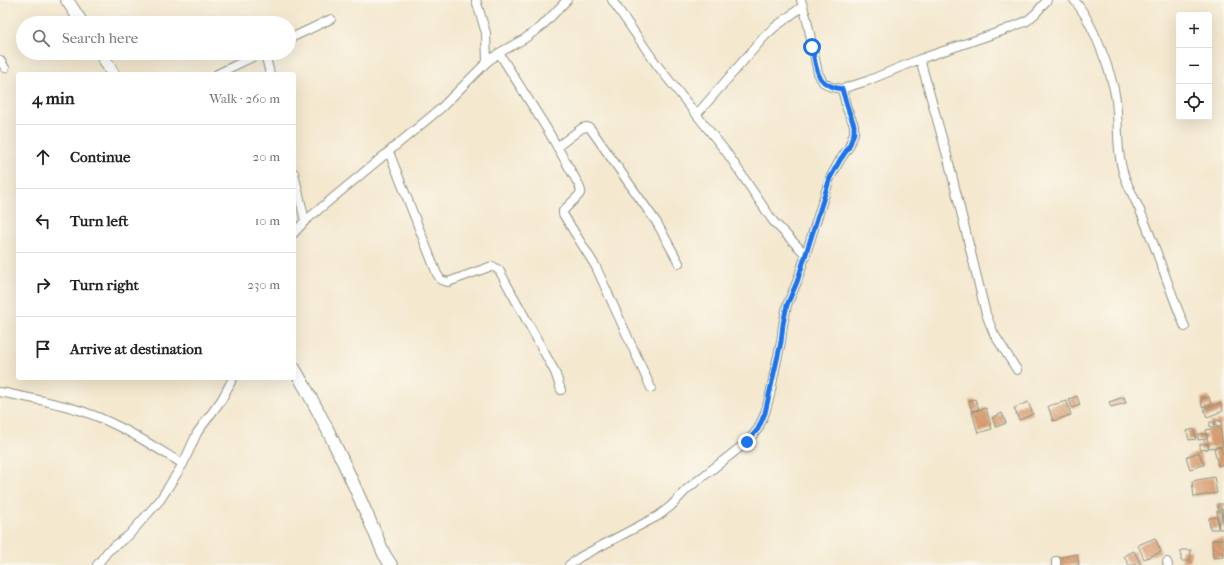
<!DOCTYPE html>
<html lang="en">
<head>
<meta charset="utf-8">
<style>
  body { margin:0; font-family:"IM FELL French Canon",serif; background:#f6f6f6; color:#202124 }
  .controls { position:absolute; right:12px; top:12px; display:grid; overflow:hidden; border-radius:4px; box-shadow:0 4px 16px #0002 }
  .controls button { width:36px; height:36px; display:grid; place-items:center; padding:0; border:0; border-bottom:1px solid #e0e0e0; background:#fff; color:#202124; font:20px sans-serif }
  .stop { position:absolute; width:12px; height:12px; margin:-9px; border:3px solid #1a73e8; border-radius:50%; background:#fff }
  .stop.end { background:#1a73e8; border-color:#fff; box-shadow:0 1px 4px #0008 }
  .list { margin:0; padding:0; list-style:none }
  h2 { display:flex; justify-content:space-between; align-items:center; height:52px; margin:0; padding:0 16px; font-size:17px }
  h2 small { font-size:13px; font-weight:400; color:#757577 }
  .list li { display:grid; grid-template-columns:26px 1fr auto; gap:12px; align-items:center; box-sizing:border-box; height:64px; padding:0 16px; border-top:1px solid #e0e0e0 }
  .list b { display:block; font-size:15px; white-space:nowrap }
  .list em { font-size:13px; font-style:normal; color:#757577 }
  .icon { flex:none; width:22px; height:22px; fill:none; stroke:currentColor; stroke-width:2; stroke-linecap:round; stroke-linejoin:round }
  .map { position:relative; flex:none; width:1224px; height:565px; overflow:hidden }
  .search { position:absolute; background:#fff; box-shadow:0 4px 16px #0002; left:16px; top:16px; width:280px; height:44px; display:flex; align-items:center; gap:10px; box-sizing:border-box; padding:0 14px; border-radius:22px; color:#757577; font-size:15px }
  .panel { position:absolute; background:#fff; box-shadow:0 4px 16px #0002; left:16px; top:72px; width:280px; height:308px; border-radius:4px }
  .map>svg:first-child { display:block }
  .building { fill:url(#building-back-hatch) }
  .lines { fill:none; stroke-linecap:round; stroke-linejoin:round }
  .street-casing { stroke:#8a9282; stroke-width:10 }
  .secondary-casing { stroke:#8a9282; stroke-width:14 }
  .street { stroke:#fff; stroke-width:8 }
  .secondary { stroke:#fff; stroke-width:12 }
  .route { stroke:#1a73e8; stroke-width:5 }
</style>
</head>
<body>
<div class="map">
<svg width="1224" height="565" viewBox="0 0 1224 565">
  <defs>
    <pattern id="building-back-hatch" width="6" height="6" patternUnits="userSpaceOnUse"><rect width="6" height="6" fill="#dca175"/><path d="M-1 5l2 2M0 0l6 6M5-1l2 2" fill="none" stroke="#b28461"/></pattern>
  </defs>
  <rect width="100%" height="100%" fill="#fbf7ec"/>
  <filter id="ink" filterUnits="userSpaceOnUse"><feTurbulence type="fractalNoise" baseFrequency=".025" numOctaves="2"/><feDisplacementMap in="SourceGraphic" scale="8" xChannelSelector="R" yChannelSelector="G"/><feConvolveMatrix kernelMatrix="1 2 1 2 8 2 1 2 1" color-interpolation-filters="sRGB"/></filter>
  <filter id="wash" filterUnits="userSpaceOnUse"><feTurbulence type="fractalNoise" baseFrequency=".012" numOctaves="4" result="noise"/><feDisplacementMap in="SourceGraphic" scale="16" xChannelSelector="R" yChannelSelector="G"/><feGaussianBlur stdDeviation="0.9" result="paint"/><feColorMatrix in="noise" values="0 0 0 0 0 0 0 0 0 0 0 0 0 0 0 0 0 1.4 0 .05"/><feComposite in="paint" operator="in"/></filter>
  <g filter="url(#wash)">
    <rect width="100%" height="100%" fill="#f4e8cf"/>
    <g id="blocks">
      <path class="building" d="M 1077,396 L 1080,405 L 1072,408 L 1069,399 Z
        M 1124,397 L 1126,403 L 1111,407 L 1109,402 Z
        M 1209,397 L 1211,405 L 1202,407 L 1201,398 Z
        M 975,399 L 979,409 L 972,411 L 969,401 Z
        M 1067,401 L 1071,415 L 1053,421 L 1048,406 Z
        M 1028,402 L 1033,414 L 1019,420 L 1014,408 Z
        M 1221,403 L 1223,411 L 1207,417 L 1204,409 Z
        M 986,408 L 992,429 L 978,433 L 972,412 Z
        M 1002,413 L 1006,423 L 996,427 L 992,418 Z
        M 1216,420 L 1222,421 L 1221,426 L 1215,425 Z
        M 1210,422 L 1214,422 L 1214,427 L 1210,427 Z
        M 1220,427 L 1223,446 L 1209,448 L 1206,430 Z
        M 1194,429 L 1196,439 L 1189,440 L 1187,431 Z
        M 1198,434 L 1206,434 L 1206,439 L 1198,440 Z
        M 1200,444 L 1208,444 L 1208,449 L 1200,450 Z
        M 1221,447 L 1224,458 L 1224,464 L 1218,466 L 1214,448 Z
        M 1199,452 L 1204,465 L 1190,469 L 1186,457 Z
        M 1214,477 L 1217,493 L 1194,497 L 1192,481 Z
        M 1217,504 L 1224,504 L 1224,521 L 1223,521 L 1222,509 L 1218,509 Z
        M 1217,511 L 1221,511 L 1223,529 L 1219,529 Z
        M 1217,517 L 1218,529 L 1210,529 L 1209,518 Z
        M 1155,538 L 1161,552 L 1144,559 L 1138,545 Z
        M 1224,539 L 1224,557 L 1213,558 L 1212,540 Z
        M 1181,550 L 1191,550 L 1190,561 L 1181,561 Z
        M 1134,551 L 1141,565 L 1129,565 L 1124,556 Z
        M 1077,554 L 1079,565 L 1059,565 L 1057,558 Z"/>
    </g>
  </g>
  <g filter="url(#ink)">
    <use href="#blocks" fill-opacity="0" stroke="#8a9282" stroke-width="1"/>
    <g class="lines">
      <defs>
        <path id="street" d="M 476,0 L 486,33 L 487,62
          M 612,0 L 657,65 L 727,153 L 773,221 L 806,255
          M 801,0 L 807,20 L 818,73 L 823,82 L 831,87 L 842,89 L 867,81 L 920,59 L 1002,31 L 1027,21 L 1036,13 L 1047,0
          M 1074,0 C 1092,20 1112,73 1116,100 C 1119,125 1116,151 1124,175 C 1130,192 1140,208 1146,225 C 1160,259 1171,294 1185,327
          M 289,39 L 331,19
          M 265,53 L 270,74
          M 499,53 L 547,129 L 579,185 L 581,191 L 579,195 L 563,211 L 563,214 L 596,267 L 651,388
          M 920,59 L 948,159 L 986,314 L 994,334 L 1017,370
          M 0,60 L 5,68
          M 217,74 L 261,53
          M 697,114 L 765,36 L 775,27 L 803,6
          M 557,147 L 582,128 L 587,127 L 590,128 L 657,223 L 679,263
          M 389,152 L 437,274 L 441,280 L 448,282 L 492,266 L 499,270 L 555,372 L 561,390
          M 294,173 L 305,221
          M 294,233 L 305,221 L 440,109 L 487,62 L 499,53 L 524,39 L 541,27 L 567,0
          M 0,392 C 24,397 48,401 72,408 C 112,419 148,443 183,464
          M 1056,561 L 1056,565
          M 1167,562 L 1168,565
          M 97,565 L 108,551 L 129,535 L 160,500 L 183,464 L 197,433 L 222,399 L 233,378
          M 569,565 L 580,557 L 658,516 L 671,506 L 687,489 L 747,442 L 758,429 L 765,413 L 770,395 L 775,369 L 781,342 L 783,325 L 787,305 L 797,282 L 830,178 L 840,160 L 849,147 L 854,133 L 854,125 L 847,109 L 842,89"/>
        <path id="secondary" d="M 67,0 L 82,23
          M 101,53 L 113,74
          M 294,368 C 329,427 357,491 384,554 L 391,565"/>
      </defs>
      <use href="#street" class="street-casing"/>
      <use href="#secondary" class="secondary-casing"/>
      <use href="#street" class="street"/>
      <use href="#secondary" class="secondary"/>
    </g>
  </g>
  <g class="lines" filter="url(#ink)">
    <path class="route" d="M 747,442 L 758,429 L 765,413 L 781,342 L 783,324 L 787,305 L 797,282 L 830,178 L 840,160 L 849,147 L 854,133 L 854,125 L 848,109 L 842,89 C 815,85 817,70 812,47"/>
  </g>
</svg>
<div class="controls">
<button>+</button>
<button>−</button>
<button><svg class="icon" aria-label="locate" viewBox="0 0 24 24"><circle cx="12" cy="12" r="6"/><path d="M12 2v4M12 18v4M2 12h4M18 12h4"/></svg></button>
</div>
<div class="stop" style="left:812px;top:47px"></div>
<div class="stop end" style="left:747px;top:442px"></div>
<div class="search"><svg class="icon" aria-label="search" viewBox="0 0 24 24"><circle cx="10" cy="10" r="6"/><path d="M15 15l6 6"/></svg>Search here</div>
<section class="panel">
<h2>4 min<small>Walk · 260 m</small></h2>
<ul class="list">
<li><svg class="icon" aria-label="ahead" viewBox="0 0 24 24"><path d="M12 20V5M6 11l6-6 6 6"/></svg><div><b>Continue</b></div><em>20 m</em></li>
<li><svg class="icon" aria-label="left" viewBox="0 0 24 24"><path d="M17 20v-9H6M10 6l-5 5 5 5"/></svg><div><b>Turn left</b></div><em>10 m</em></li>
<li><svg class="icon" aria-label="right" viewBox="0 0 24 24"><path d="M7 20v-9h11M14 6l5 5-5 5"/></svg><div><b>Turn right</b></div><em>230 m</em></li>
<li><svg class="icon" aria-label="arrive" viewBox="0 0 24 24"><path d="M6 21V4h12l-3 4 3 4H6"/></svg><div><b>Arrive at destination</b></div></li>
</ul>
</section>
</div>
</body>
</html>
